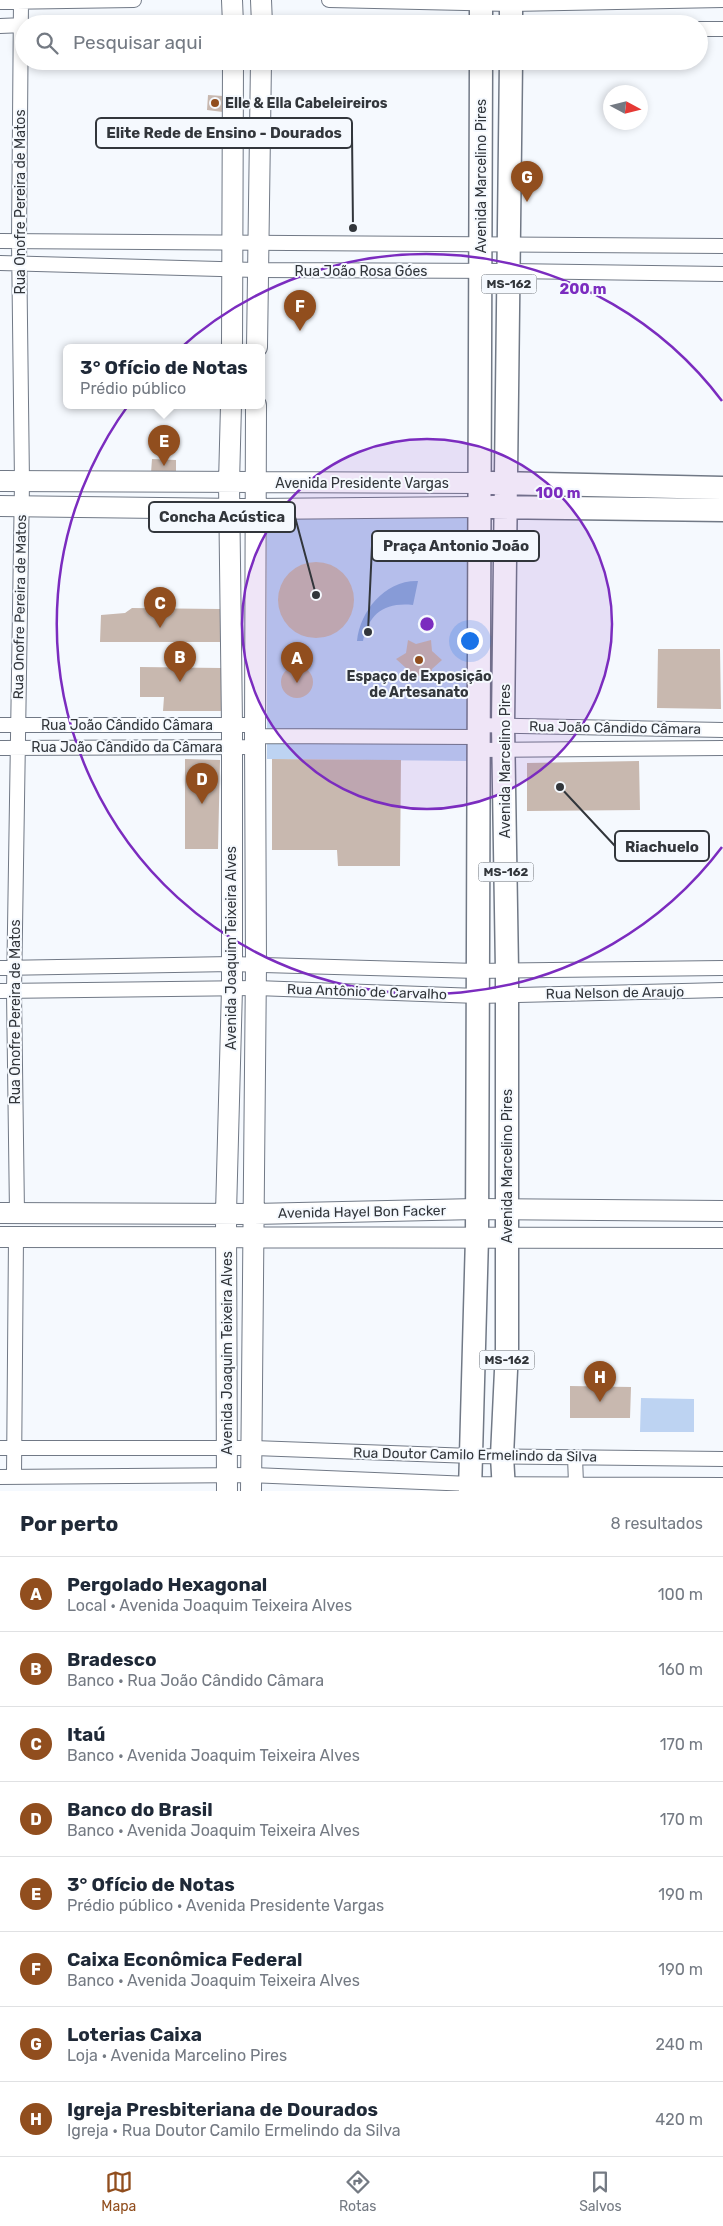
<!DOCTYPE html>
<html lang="pt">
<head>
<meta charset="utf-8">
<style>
  body { margin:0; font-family:Rubik,sans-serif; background:#f6f6f7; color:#1f2937 }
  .compass { position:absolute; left:603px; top:85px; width:45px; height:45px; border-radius:50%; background:#fff; box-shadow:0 2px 8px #0003; rotate:97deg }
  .you { position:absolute; left:469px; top:640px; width:18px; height:18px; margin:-12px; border:4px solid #fff; border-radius:50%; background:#1a73e8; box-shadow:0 0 0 8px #1a73e833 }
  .badge { display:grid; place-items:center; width:32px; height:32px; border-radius:50%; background:#914e1e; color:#fff; font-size:16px; font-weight:700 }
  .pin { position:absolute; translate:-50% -41px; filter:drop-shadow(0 1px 2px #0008) }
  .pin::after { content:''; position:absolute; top:26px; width:18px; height:15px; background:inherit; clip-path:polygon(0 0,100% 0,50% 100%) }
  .popup { position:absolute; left:63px; top:344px; width:202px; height:65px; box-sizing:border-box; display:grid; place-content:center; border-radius:8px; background:#fff; filter:drop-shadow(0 1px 4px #0005); font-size:16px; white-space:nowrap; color:#747a83 }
  .popup b { font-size:19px; color:#1f2937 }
  .popup::after { content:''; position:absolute; left:50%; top:100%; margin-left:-10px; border:10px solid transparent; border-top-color:#fff }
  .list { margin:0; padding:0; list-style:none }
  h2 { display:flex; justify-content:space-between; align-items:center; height:65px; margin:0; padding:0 20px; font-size:21px }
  h2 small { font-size:16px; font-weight:400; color:#747a83 }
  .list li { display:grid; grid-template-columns:32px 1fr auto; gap:15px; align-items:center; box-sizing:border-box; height:75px; padding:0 20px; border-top:1px solid #e0e1e3 }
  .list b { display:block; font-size:19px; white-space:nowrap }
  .list p { margin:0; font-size:16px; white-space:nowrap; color:#747a83 }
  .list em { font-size:16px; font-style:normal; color:#747a83 }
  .icon { flex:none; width:28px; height:28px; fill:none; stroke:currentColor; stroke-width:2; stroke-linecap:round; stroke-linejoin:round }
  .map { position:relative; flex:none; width:723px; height:1491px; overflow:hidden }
  .search { position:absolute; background:#fff; box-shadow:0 2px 8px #0003; left:15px; right:15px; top:15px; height:55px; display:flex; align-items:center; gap:12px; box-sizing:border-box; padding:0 18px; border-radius:28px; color:#747a83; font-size:19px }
  .sheet { height:665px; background:#fff }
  nav { display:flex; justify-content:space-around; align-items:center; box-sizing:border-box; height:70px; border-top:1px solid #e0e1e3; background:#fff; font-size:14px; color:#747a83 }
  nav a { display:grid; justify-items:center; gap:2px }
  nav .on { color:#914e1e }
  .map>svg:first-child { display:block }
  .green { fill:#bdd3f2 }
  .water { fill:#89abdb }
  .building { fill:#c8b8af }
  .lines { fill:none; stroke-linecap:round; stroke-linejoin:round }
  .street-casing { stroke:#717986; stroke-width:16 }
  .secondary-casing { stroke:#717986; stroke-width:22 }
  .primary-casing { stroke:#717986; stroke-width:25 }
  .street { stroke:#fff; stroke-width:14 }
  .secondary { stroke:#fff; stroke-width:20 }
  .primary { stroke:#fff; stroke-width:22 }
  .ring { fill:none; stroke:#7b2cbf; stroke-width:2.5 }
  .poi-dot { fill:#914e1e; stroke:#f5f9fe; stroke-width:2 }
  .labels { text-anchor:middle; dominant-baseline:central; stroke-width:4; stroke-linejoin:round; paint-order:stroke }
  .shield { fill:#f5f9fe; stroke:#6c7076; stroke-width:1 }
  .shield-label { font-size:12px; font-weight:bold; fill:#32363b }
  .poi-label { font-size:14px; font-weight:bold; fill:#32363b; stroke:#f5f9fe; text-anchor:start }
  .street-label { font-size:14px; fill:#32363b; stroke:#f5f9fe }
  .centre { fill:#7b2cbf; stroke:#f5f9fe; stroke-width:2.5 }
  .ring-label { font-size:15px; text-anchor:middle; font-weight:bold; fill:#7b2cbf; stroke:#f5f9fe; stroke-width:4; stroke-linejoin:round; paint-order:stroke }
  .leader { fill:none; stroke:#32363b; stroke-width:2 }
  .callout-dot { fill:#32363b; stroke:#f5f9fe; stroke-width:2 }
  .callout { fill:#f5f9fe; stroke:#32363b; stroke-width:2 }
  .callout-label { font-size:15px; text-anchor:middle; font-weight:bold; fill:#32363b }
</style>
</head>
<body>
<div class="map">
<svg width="723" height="1491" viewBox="0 0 723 1491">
  <rect width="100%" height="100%" fill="#f5f9fe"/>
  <path class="green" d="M 467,515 L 468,761 L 267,759 L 267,517 Z
    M 641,1398 L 694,1399 L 694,1432 L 640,1432 Z"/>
  <path class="water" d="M 418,581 L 413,605 C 385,602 369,613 363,641 L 357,641 C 360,611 385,580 418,581 Z"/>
  <path class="building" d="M 208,95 L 223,96 L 223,112 L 207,110 Z
    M 152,459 L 176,460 L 176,473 L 151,473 Z
    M278 600a38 38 0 1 1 76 0a38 38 0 1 1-76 0Z
    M 132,608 L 220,609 L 220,642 L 100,642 L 101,615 L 125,613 Z
    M 408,640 L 416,644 L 431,640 L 432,651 L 442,660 L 432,669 L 430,679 L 420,676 L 408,677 L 406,668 L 396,659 L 406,653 Z
    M 658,649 L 720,649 L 721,709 L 657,708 Z
    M281 682a16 16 0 1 1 32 0a16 16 0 1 1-32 0Z
    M 140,667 L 221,668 L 221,711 L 163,711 L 164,697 L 140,697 Z
    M 185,759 L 220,760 L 218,849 L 185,849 Z
    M 272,759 L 401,760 L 400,866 L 338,866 L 337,850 L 272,850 Z
    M 639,761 L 640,810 L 527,811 L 527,763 Z
    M 570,1386 L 631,1387 L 630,1418 L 570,1418 Z"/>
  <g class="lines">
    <defs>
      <path id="street" d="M 329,0 L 511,4 L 723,0
        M 0,2 L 134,0
        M 0,26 L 24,25
        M 699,29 L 723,29
        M 0,241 L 723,246
        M 0,263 L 257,270 L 509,271 L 723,274
        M 0,725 L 255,725
        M 477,725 L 723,730
        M 255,736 L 478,737
        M 0,748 L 255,747
        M 478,750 L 723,748
        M 0,968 L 232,964 L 477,971 L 723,968
        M 0,991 L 256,988 L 478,996 L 723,990
        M 17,1213 L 14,992 L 22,482 L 19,241 L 21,0
        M 0,1448 L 252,1448 L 472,1456 L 723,1459
        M 575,1457 L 576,1484
        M 14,1476 L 16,1237
        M 0,1477 L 251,1475 L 471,1484 L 723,1485"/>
      <path id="secondary" d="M 232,0 L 233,24
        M 261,0 L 262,24
        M 232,347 L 233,61
        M 257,347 L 261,61
        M 0,481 L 479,483
        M 0,506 L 240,509 L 479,507
        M 0,1213 L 253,1214 L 476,1209 L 723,1211
        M 0,1237 L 723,1238
        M 227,1491 L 226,1213 L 232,988 L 232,725 L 229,483 L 231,405
        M 251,1491 L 256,964 L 255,736 L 256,405"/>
      <path id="primary" d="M 511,0 L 511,24
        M 481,24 L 481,0
        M 492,483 L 723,488
        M 492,507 L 723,510
        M 470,1491 L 477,1237 L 481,61
        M 504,1491 L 502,1456 L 507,1349 L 507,970 L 503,725 L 511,61"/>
    </defs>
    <use href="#street" class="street-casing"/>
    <use href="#secondary" class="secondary-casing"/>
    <use href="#primary" class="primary-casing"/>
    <use href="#street" class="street"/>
    <use href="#secondary" class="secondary"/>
    <use href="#primary" class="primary"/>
  </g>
  <circle cx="427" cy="624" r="185" fill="#7b2cbf" fill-opacity=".12"/>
  <g class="ring">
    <circle cx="427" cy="624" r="185"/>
    <path d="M722 847A370 370 0 1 1 722 401"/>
  </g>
  <g class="poi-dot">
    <circle cx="215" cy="103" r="5"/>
    <circle cx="419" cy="660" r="5"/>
  </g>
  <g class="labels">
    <g class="shield">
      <rect x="481.5" y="274.5" width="55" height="19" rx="4"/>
      <rect x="478.5" y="862.5" width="55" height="19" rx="4"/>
      <rect x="479.5" y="1350.5" width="55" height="19" rx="4"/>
    </g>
    <g class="shield-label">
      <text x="509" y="284">MS-162</text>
      <text x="506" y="872">MS-162</text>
      <text x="507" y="1360">MS-162</text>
    </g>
    <g class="poi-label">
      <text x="225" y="103">Elle &amp; Ella Cabeleireiros</text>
      <text x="419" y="676" text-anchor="middle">Espaço de Exposição<tspan x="419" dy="16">de Artesanato</tspan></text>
    </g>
    <g class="street-label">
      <text transform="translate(481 176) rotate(-90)">Avenida Marcelino Pires</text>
      <text transform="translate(20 202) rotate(-90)">Rua Onofre Pereira de Matos</text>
      <text x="361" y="271">Rua João Rosa Góes</text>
      <text x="362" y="483">Avenida Presidente Vargas</text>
      <text transform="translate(20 607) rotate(-89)">Rua Onofre Pereira de Matos</text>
      <text x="127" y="725">Rua João Cândido Câmara</text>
      <text transform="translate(615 728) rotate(1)">Rua João Cândido Câmara</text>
      <text x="127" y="747">Rua João Cândido da Câmara</text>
      <text transform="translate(505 761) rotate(-90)">Avenida Marcelino Pires</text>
      <text transform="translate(231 948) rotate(-90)">Avenida Joaquim Teixeira Alves</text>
      <text transform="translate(367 992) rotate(2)">Rua Antônio de Carvalho</text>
      <text transform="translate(615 993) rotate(-1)">Rua Nelson de Araujo</text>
      <text transform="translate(15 1012) rotate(-90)">Rua Onofre Pereira de Matos</text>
      <text transform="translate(507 1166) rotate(-90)">Avenida Marcelino Pires</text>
      <text transform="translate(362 1212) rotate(-1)">Avenida Hayel Bon Facker</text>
      <text transform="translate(227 1353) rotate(-90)">Avenida Joaquim Teixeira Alves</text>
      <text transform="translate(475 1455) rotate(1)">Rua Doutor Camilo Ermelindo da Silva</text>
    </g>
  </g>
  <circle cx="427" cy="624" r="8" class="centre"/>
  <g class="ring-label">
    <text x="583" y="294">200 m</text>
    <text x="558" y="498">100 m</text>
  </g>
  <path class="leader" d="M353 228L352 133M316 595L295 517M368 632L372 546M560 787L615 846"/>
  <g class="callout-dot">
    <circle cx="353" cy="228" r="5"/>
    <circle cx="316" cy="595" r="5"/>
    <circle cx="368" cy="632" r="5"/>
    <circle cx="560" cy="787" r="5"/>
  </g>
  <g class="callout">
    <rect x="96" y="118" width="256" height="30" rx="5"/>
    <rect x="149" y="502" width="146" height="30" rx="5"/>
    <rect x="372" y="531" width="167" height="30" rx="5"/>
    <rect x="615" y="831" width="94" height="30" rx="5"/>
  </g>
  <g class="callout-label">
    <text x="224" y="138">Elite Rede de Ensino - Dourados</text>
    <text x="222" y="522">Concha Acústica</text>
    <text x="456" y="551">Praça Antonio João</text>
    <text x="662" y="852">Riachuelo</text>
  </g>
</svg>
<svg class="compass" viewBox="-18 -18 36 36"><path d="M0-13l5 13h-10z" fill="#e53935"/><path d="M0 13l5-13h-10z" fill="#747a83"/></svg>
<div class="you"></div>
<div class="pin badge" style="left:297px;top:683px">A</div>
<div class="pin badge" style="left:180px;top:682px">B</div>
<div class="pin badge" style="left:160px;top:628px">C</div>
<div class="pin badge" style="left:202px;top:804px">D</div>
<div class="pin badge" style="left:164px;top:466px">E</div>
<div class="popup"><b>3° Ofício de Notas</b>Prédio público</div>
<div class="pin badge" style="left:300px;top:331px">F</div>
<div class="pin badge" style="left:527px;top:202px">G</div>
<div class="pin badge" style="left:600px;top:1402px">H</div>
<div class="search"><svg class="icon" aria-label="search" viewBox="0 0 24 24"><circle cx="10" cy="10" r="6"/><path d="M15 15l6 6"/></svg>Pesquisar aqui</div>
</div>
<section class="sheet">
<h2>Por perto<small>8 resultados</small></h2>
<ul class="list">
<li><span class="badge">A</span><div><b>Pergolado Hexagonal</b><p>Local · Avenida Joaquim Teixeira Alves</p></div><em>100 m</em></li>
<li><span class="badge">B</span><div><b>Bradesco</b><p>Banco · Rua João Cândido Câmara</p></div><em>160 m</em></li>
<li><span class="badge">C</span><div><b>Itaú</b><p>Banco · Avenida Joaquim Teixeira Alves</p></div><em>170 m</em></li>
<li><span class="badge">D</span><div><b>Banco do Brasil</b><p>Banco · Avenida Joaquim Teixeira Alves</p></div><em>170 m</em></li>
<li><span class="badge">E</span><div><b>3° Ofício de Notas</b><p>Prédio público · Avenida Presidente Vargas</p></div><em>190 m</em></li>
<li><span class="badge">F</span><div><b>Caixa Econômica Federal</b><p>Banco · Avenida Joaquim Teixeira Alves</p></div><em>190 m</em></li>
<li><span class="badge">G</span><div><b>Loterias Caixa</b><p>Loja · Avenida Marcelino Pires</p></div><em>240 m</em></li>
<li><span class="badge">H</span><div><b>Igreja Presbiteriana de Dourados</b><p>Igreja · Rua Doutor Camilo Ermelindo da Silva</p></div><em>420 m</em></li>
</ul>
</section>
<nav>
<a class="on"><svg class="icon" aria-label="map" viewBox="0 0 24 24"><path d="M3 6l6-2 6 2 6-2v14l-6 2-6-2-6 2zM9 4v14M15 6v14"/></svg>Mapa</a>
<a><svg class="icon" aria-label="directions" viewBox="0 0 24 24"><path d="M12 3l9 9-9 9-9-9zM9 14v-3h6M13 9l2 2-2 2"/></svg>Rotas</a>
<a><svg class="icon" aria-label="saved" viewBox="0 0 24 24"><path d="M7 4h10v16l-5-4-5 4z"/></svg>Salvos</a>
</nav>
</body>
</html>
